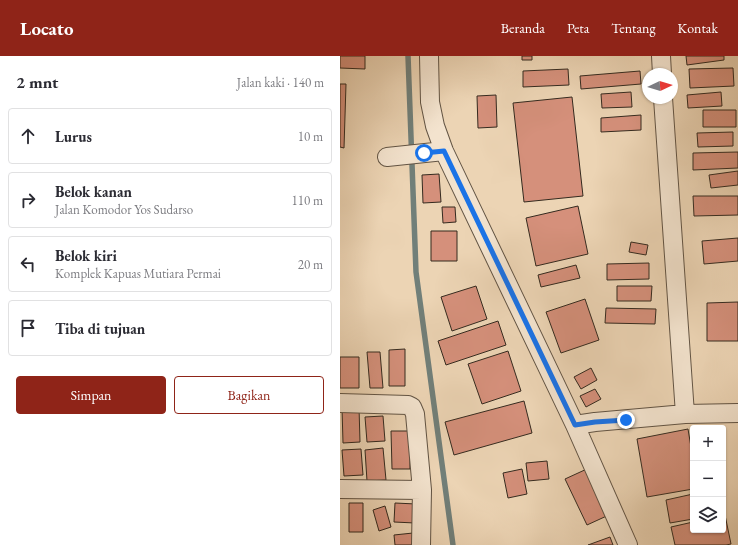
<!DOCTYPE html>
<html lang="id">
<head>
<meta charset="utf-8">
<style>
  body { margin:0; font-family:"EB Garamond",serif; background:#f7f7f7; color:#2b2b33 }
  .controls { position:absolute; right:12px; bottom:12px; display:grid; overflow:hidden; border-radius:4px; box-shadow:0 1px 3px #0004 }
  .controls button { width:36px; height:36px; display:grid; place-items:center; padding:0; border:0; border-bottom:1px solid #e1e1e2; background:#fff; color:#2b2b33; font:20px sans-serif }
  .compass { position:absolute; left:302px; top:12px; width:36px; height:36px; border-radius:50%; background:#fff; box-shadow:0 1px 3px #0004; rotate:86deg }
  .stop { position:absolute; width:12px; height:12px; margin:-9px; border:3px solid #1a73e8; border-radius:50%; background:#fff }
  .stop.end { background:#1a73e8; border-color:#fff; box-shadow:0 1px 4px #0008 }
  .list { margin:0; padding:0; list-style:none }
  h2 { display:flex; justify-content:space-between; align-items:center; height:52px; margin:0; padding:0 16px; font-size:17px }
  h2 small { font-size:13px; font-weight:400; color:#7c7c81 }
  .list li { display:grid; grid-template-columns:26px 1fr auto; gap:12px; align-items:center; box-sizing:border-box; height:56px; margin:0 8px 8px; padding:0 8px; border:1px solid #e1e1e2; border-radius:4px }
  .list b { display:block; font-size:15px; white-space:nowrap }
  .list p { margin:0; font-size:13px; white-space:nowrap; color:#7c7c81 }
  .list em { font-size:13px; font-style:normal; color:#7c7c81 }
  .actions { display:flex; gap:8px; padding:12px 16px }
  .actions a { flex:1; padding:9px 0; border:1px solid #8f2418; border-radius:4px; text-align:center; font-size:14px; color:#8f2418 }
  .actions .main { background:#8f2418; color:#fff }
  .icon { flex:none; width:22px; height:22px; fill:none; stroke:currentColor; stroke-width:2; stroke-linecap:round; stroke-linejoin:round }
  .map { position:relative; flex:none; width:398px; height:489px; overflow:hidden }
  header { display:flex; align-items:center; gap:24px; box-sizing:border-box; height:56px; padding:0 20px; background:#8f2418; color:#fff }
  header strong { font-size:19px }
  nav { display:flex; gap:22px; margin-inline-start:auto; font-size:14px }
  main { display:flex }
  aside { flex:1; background:#fff }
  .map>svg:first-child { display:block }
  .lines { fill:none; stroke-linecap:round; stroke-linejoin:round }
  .stream { stroke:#717f79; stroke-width:5.5 }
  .building { fill:#d5907b; stroke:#342a1f }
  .minor-casing { stroke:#625444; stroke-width:20 }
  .minor { stroke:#f3e3ce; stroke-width:18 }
  .route { stroke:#1a73e8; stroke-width:5 }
</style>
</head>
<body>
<header>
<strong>Locato</strong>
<nav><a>Beranda</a><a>Peta</a><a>Tentang</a><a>Kontak</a></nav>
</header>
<main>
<aside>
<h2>2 mnt<small>Jalan kaki · 140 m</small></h2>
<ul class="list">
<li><svg class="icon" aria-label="ahead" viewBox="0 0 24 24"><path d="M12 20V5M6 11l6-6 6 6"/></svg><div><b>Lurus</b></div><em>10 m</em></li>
<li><svg class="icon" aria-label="right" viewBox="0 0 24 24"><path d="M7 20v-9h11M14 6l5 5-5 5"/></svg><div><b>Belok kanan</b><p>Jalan Komodor Yos Sudarso</p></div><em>110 m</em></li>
<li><svg class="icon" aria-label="left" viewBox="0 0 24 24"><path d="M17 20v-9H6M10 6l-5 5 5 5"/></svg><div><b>Belok kiri</b><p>Komplek Kapuas Mutiara Permai</p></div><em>20 m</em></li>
<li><svg class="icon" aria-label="arrive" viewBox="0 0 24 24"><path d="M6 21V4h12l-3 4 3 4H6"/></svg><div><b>Tiba di tujuan</b></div></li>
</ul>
<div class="actions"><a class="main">Simpan</a><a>Bagikan</a></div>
</aside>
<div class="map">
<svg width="398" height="489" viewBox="0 0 398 489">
  <rect width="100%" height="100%" fill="#ecd4b4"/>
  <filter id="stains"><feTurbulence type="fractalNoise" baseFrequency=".005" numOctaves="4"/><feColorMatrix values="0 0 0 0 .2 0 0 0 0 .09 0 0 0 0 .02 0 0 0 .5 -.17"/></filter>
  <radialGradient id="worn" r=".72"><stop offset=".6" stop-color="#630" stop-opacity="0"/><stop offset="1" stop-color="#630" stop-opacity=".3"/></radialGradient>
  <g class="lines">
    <path class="stream" d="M 68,0 L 76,216 L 113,489"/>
  </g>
  <path class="building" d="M 0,0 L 25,0 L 25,13 L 0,12 Z
    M 182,0 L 192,0 L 192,4 L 182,4 Z
    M 346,0 L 384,0 L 384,4 L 347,9 Z
    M 393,12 L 394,30 L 350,32 L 349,13 Z
    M 228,13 L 229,29 L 183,31 L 183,15 Z
    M 300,15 L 301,28 L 241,33 L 240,20 Z
    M 0,28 L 6,28 L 4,92 L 0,91 Z
    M 291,36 L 292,51 L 262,52 L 261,38 Z
    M 381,36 L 382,50 L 348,52 L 347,39 Z
    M 156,39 L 157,71 L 138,72 L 137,40 Z
    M 232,41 L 243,140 L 184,146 L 173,47 Z
    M 363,54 L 396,54 L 396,71 L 363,71 Z
    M 301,59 L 301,74 L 261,76 L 261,62 Z
    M 393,76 L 393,90 L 358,91 L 357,77 Z
    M 398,96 L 398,112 L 353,114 L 353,97 Z
    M 398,115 L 398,129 L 371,132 L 369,119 Z
    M 99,118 L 101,146 L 83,147 L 82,119 Z
    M 353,140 L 398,140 L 398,159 L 354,160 Z
    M 238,150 L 248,198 L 196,210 L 186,162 Z
    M 102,151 L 115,151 L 116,166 L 103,167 Z
    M 91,175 L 117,175 L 117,205 L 91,205 Z
    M 398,182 L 398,205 L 364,208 L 362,185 Z
    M 291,186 L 308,189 L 306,199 L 289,196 Z
    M 309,207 L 309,223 L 267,224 L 267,208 Z
    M 236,209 L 240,222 L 201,231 L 198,219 Z
    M 136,230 L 147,263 L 112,275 L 101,241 Z
    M 277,230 L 312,230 L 311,245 L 277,245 Z
    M 245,243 L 259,284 L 221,297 L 206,256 Z
    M 398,246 L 398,285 L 367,285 L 367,247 Z
    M 266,252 L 316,253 L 315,268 L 265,267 Z
    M 158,265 L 166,289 L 106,309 L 98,285 Z
    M 65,293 L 65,330 L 49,330 L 49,294 Z
    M 168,295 L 181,335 L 142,348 L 128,308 Z
    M 27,296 L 40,296 L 43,332 L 30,332 Z
    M 0,301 L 19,301 L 19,332 L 0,332 Z
    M 251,312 L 257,324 L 241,333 L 234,321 Z
    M 255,333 L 261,343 L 246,351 L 240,340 Z
    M 184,345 L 192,377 L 114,399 L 105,366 Z
    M 19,351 L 20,386 L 3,387 L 2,352 Z
    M 43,360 L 45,385 L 27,386 L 25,361 Z
    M 348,373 L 353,403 L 353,433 L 307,441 L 297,383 Z
    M 51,375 L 70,375 L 70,413 L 52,413 Z
    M 43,392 L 46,424 L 27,425 L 25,394 Z
    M 21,393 L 23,419 L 4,420 L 2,394 Z
    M 207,405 L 209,423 L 188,425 L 186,407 Z
    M 249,412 L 271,458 L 247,469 L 225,423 Z
    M 182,413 L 187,438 L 168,442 L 163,417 Z
    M 353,438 L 353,463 L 330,467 L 326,444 Z
    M 9,447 L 23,447 L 23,476 L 9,476 Z
    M 55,447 L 76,448 L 75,467 L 54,466 Z
    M 45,450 L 51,471 L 39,475 L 33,454 Z
    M 385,459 L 391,488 L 386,489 L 335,489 L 331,471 L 353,466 L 353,474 L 383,474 L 383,460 Z
    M 73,477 L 74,489 L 55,489 L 54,479 Z
    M 270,481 L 273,489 L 248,489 Z"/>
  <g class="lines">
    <defs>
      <path id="minor" d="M 89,0 L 90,46 L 95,70 L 104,95 L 235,369 L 288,489
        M 321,0 L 322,18
        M 323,42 L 345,358
        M 47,101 L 104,95
        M 0,347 L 68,349 L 72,351 L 75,358 L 82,434 L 81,489
        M 235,369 L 255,366 L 345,358 L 398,357
        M 0,433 L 82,434"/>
    </defs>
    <use href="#minor" class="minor-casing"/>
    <use href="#minor" class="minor"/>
  </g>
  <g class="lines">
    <path class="route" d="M 84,97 L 104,95 L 235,369 L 255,366 L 286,364"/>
  </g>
  <rect width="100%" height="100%" filter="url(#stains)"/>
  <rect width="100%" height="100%" fill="url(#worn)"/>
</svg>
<div class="controls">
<button>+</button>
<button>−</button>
<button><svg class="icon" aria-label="layers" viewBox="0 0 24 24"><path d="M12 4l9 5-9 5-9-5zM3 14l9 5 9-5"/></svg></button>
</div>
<svg class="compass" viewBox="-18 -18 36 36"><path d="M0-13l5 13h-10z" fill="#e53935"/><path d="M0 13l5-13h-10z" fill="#7c7c81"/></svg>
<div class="stop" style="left:84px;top:97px"></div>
<div class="stop end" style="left:286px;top:364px"></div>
</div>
</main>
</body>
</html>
